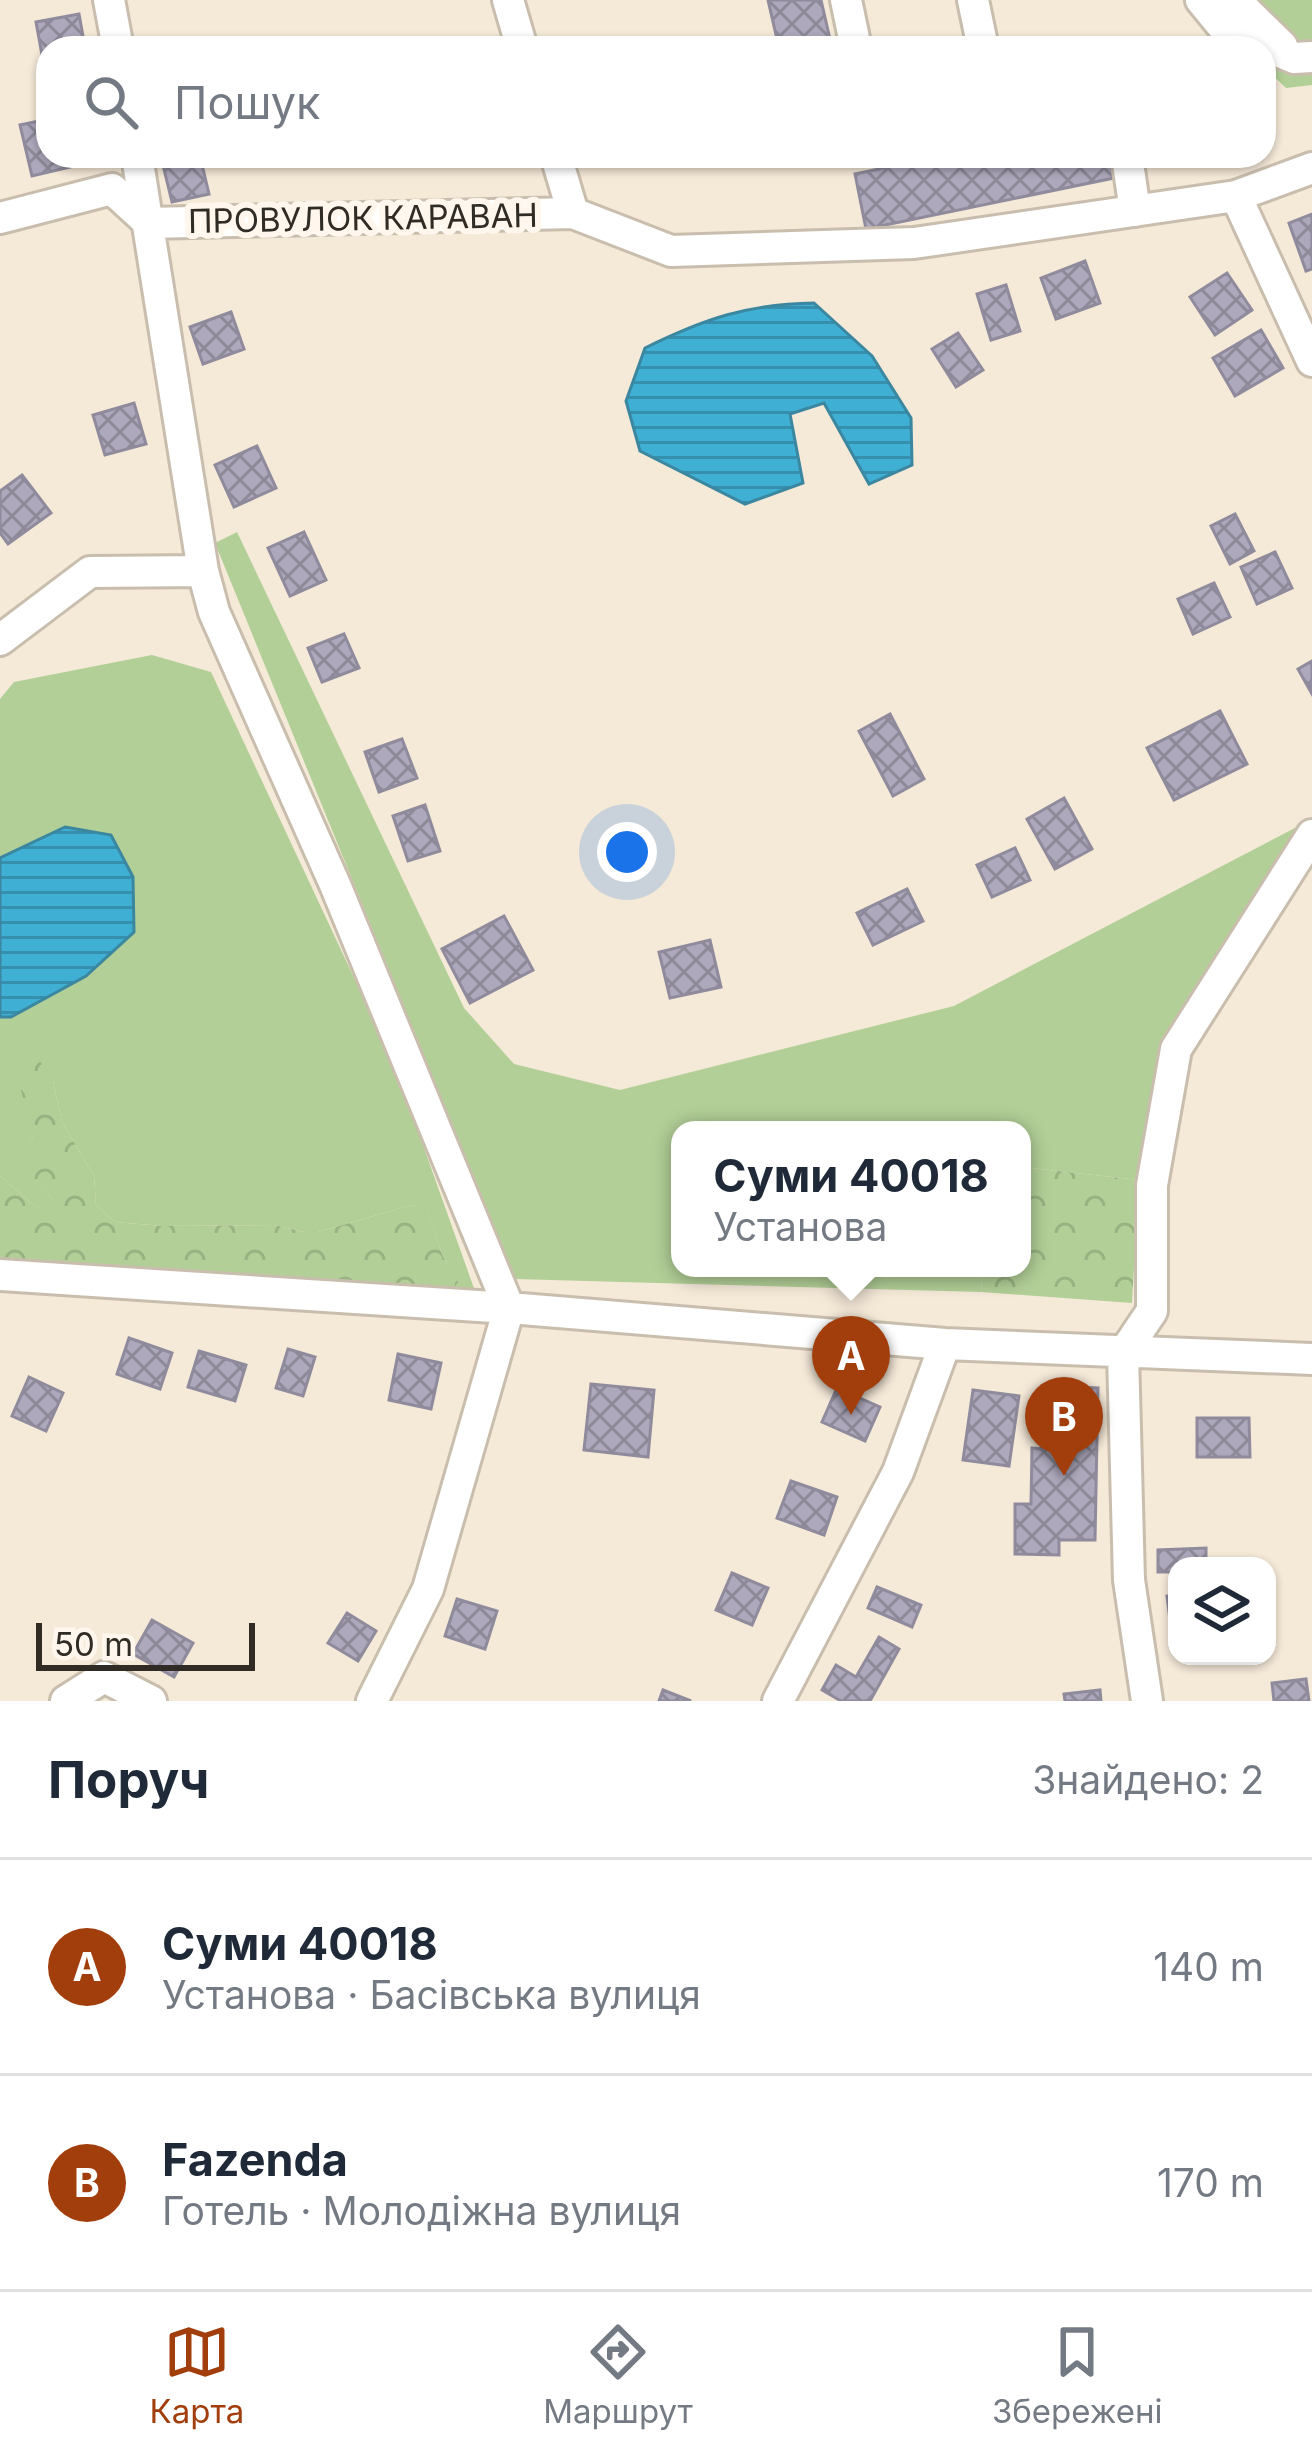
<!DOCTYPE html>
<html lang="uk">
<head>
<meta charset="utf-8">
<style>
  body { margin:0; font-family:Inter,sans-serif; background:#f6f6f7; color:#1f2937 }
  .controls { position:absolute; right:36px; bottom:36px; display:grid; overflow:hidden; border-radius:24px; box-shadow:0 3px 9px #0004 }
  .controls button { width:108px; height:108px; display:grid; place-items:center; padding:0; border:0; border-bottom:3px solid #e0e1e3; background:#fff; color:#1f2937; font:60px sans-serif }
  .scale { position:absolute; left:36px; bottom:30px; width:219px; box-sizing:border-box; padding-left:12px; border:6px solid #302b25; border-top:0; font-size:33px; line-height:42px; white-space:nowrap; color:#302b25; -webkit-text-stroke:9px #fff7ed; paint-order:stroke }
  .you { position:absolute; left:627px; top:852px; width:42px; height:42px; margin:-30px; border:9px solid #fff; border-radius:50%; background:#1a73e8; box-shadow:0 0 0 18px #1a73e833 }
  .badge { display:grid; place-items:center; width:78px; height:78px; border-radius:50%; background:#a23e0c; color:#fff; font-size:39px; font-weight:700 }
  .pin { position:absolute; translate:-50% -99px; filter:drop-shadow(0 3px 6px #0008) }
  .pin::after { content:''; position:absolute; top:63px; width:42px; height:36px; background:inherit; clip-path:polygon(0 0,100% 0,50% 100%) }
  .popup { position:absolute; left:671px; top:1121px; width:360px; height:156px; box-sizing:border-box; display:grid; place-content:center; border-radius:24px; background:#fff; filter:drop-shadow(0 3px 9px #0005); font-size:39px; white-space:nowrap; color:#747a83 }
  .popup b { font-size:45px; color:#1f2937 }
  .popup::after { content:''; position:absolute; left:50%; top:100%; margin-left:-24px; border:24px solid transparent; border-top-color:#fff }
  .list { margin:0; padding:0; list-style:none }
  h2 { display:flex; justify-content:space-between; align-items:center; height:156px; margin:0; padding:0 48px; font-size:51px }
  h2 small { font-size:39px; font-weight:400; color:#747a83 }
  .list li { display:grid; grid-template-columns:78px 1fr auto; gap:36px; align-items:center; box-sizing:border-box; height:216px; padding:0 48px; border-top:3px solid #e0e1e3 }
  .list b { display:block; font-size:45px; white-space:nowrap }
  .list p { margin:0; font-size:39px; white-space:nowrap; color:#747a83 }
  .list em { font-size:39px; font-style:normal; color:#747a83 }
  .icon { flex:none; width:66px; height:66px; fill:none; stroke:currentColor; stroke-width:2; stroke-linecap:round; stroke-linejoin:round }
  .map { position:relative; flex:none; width:1312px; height:1701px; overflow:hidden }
  .search { position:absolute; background:#fff; box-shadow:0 3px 9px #0004; left:36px; right:36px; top:36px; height:132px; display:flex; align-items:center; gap:30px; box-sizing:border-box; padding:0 42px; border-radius:36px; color:#747a83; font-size:45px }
  .sheet { height:588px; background:#fff }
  nav { display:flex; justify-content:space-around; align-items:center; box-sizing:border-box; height:168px; border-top:3px solid #e0e1e3; background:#fff; font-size:33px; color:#747a83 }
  nav a { display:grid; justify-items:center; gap:6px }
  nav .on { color:#a23e0c }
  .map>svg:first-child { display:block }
  .grass { fill:#b2cf97 }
  .forest { fill:url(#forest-crowns) }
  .water { fill:url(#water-rules); stroke:#3b87a0; stroke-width:3 }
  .building { fill:url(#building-cross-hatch); stroke:#8f8b9c; stroke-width:3 }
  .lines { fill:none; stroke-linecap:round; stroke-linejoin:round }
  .minor-casing { stroke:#c9bead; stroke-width:36 }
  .minor { stroke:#fff; stroke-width:30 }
  .labels { text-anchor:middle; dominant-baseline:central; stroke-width:12; stroke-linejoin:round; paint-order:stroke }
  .street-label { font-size:33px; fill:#302b25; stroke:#fff7ed }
</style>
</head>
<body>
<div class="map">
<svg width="1312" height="1701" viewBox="0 0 1312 1701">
  <defs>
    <pattern id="forest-crowns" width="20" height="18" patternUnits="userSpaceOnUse" patternTransform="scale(3)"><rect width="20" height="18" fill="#b2cf97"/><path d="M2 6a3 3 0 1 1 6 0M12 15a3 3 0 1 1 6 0" fill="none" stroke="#99b282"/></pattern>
    <pattern id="water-rules" width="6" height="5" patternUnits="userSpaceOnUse" patternTransform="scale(3)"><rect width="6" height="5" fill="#40afd4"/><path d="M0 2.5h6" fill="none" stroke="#368fac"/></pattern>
    <pattern id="building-cross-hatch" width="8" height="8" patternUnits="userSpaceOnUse" patternTransform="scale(3)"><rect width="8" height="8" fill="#ada8bb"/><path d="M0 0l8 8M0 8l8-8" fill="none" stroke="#8d8998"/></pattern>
  </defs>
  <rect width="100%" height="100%" fill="#f5e9d8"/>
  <path class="grass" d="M 1195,0 L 1312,0 L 1312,85 L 1286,88 L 1264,67 L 1264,48 Z
    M 237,532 L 464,1008 L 514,1064 L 620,1090 L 954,1006 L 1312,819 L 1166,1046 L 1139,1180 L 1022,1167 L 1022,1130 L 680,1130 L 680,1268 L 983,1268 L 981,1292 L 515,1279 L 215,543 Z
    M 152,655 L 211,672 L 393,1061 L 476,1294 L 449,1296 L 457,1282 L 443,1257 L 427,1210 L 412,1205 L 318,1232 L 304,1232 L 275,1225 L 164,1226 L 115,1222 L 96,1205 L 94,1176 L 62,1122 L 53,1081 L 31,1122 L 33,1137 L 20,1163 L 52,1198 L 56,1212 L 35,1206 L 0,1176 L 0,1017 L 11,1017 L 65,827 L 0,858 L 0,699 L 14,682 Z"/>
  <path class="forest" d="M 33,1051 L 53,1081 L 62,1122 L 94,1176 L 96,1205 L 115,1222 L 164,1226 L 275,1225 L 304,1232 L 318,1232 L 412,1205 L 427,1209 L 443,1257 L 458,1282 L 449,1296 L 0,1261 L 0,1176 L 35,1206 L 55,1211 L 52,1198 L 19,1163 L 33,1137 L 15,1066 L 20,1053 Z
    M 1022,1167 L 1139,1180 L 1132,1303 L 981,1292 L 983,1268 L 1022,1268 Z"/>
  <path class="water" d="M 814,303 L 872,356 L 911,418 L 912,465 L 869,484 L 824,403 L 790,414 L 803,483 L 745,504 L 640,451 L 626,401 L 645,348 C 704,319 747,304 814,303 Z
    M 65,827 L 111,835 L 133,877 L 134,932 L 86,976 L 11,1017 L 0,1017 L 0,858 Z"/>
  <path class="building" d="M 768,0 L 821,0 L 832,48 L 779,48 Z
    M 79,14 L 85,47 L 48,48 L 48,54 L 42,55 L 36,22 Z
    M 48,119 L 48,156 L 90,156 L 91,162 L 32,176 L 20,125 Z
    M 200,156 L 209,194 L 172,202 L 163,165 Z
    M 319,156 L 358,156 L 321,165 Z
    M 942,156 L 1109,156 L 1114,178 L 866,229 L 855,174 Z
    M 1312,214 L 1312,269 L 1306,271 L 1289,223 Z
    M 1085,261 L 1100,303 L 1056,319 L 1041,278 Z
    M 1227,273 L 1252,310 L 1215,335 L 1190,297 Z
    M 1006,285 L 1020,331 L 991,340 L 977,294 Z
    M 231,312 L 244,349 L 203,364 L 190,327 Z
    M 1261,330 L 1283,368 L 1235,396 L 1213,358 Z
    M 958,333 L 983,370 L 956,387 L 932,349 Z
    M 134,403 L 146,444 L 105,455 L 93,415 Z
    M 257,446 L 276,488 L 234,507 L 215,465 Z
    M 22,475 L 51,513 L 8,544 L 0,533 L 0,491 Z
    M 1235,514 L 1254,551 L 1230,564 L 1211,526 Z
    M 304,532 L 326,580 L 290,596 L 268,548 Z
    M 1275,552 L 1292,588 L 1257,604 L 1241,567 Z
    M 1214,583 L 1230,617 L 1193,634 L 1178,599 Z
    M 344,634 L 359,668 L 322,682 L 308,648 Z
    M 1312,661 L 1312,694 L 1298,669 Z
    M 1220,711 L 1247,764 L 1174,800 L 1147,748 Z
    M 890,714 L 924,779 L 893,796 L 859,731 Z
    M 402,739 L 417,778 L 379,792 L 365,752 Z
    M 1064,798 L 1092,849 L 1055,869 L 1027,819 Z
    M 425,805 L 440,851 L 408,861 L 393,816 Z
    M 1015,848 L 1030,880 L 992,897 L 977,865 Z
    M 907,889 L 923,921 L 873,945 L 857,913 Z
    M 504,916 L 533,970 L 470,1003 L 442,949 Z
    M 710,940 L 721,987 L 670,998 L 659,952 Z
    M 129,1338 L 172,1353 L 160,1389 L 117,1374 Z
    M 288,1349 L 315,1357 L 303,1396 L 276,1388 Z
    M 199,1351 L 246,1365 L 235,1401 L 188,1387 Z
    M 398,1354 L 441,1363 L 431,1409 L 389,1400 Z
    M 29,1377 L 63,1393 L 46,1431 L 12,1416 Z
    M 591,1384 L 654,1390 L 648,1457 L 584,1450 Z
    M 1042,1386 L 1098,1388 L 1095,1540 L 1059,1540 L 1059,1555 L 1015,1554 L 1015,1504 L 1031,1504 L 1032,1448 L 1041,1449 Z
    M 837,1388 L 880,1407 L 865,1441 L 822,1422 Z
    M 973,1390 L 1019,1396 L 1009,1466 L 963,1460 Z
    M 1197,1418 L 1249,1418 L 1250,1457 L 1197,1457 Z
    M 791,1481 L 837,1497 L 824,1535 L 777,1518 Z
    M 1206,1548 L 1206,1566 L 1177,1566 L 1177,1572 L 1158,1572 L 1158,1550 Z
    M 732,1573 L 768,1588 L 752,1625 L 716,1610 Z
    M 877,1587 L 921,1605 L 912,1627 L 868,1608 Z
    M 1177,1595 L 1177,1636 L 1172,1636 L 1167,1596 Z
    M 457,1599 L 497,1611 L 485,1649 L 445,1636 Z
    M 347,1613 L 376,1631 L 358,1661 L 328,1643 Z
    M 152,1620 L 193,1643 L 174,1677 L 133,1654 Z
    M 879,1637 L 899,1649 L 870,1701 L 841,1701 L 822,1690 L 836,1665 L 856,1677 Z
    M 1306,1679 L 1309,1701 L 1274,1701 L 1272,1683 Z
    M 663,1690 L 691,1701 L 659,1701 Z
    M 1100,1690 L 1101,1701 L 1065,1701 L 1064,1694 Z"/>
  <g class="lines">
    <defs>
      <path id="minor" d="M 109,0 L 118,48
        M 508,0 L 522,48
        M 846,0 L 856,48
        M 973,0 L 983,48
        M 1201,0 L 1224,28 L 1294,58 L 1312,57
        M 1235,0 L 1282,46
        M 137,156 L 203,571 L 214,612 L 336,887 L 509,1308 L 428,1589 L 372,1701
        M 556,156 L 573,213
        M 1127,156 L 1135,211
        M 1236,196 L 1312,361
        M 0,218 L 112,189 L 149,223
        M 149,223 L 573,213 L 671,251 L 914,243 L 1236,196 L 1312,168
        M 0,640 L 90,572 L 203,571
        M 0,1275 L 509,1308 L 945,1344 L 1312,1359
        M 1123,1354 L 1152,1311 L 1152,1185 L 1176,1049 L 1312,835
        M 1123,1354 L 1129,1580 L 1147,1701
        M 66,1701 L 104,1677 L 151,1701
        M 778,1701 L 898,1472 L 945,1344"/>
    </defs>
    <use href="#minor" class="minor-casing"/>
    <use href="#minor" class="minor"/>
  </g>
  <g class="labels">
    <g class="street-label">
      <text transform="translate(363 218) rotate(-1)">ПРОВУЛОК КАРАВАН</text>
    </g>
  </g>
</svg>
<div class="controls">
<button><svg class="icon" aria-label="layers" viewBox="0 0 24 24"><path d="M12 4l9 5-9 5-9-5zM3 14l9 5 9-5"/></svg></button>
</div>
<div class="scale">50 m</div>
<div class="you"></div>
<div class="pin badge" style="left:851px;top:1415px">A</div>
<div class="popup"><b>Суми 40018</b>Установа</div>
<div class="pin badge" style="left:1064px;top:1476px">B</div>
<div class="search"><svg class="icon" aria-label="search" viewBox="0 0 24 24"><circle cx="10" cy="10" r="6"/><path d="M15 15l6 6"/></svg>Пошук</div>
</div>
<section class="sheet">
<h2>Поруч<small>Знайдено: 2</small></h2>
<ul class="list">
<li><span class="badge">A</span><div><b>Суми 40018</b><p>Установа · Басівська вулиця</p></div><em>140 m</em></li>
<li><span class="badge">B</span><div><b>Fazenda</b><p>Готель · Молодіжна вулиця</p></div><em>170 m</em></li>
</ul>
</section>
<nav>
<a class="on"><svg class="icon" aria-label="map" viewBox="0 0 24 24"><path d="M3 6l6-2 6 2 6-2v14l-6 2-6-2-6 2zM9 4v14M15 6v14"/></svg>Карта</a>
<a><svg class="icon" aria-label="directions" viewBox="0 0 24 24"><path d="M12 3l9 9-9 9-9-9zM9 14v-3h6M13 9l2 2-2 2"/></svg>Маршрут</a>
<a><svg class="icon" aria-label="saved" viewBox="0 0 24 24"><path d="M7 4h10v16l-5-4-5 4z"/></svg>Збережені</a>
</nav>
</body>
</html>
